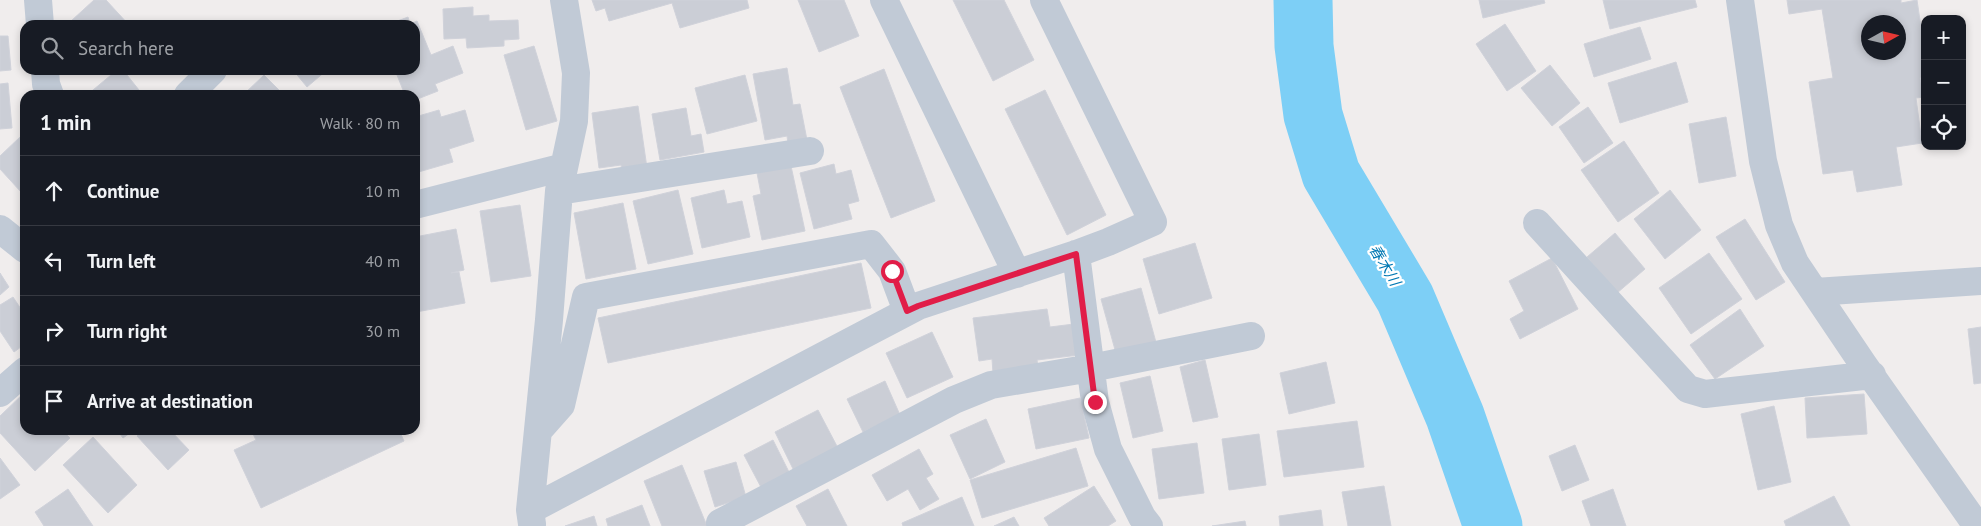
<!DOCTYPE html>
<html lang="en">
<head>
<meta charset="utf-8">
<style>
  body { margin:0; font-family:"PT Sans","Noto Sans JP",sans-serif; background:#20242c; color:#f1f3f6 }
  .controls { position:absolute; right:15px; top:15px; display:grid; overflow:hidden; border-radius:10px; box-shadow:0 2px 8px #0003 }
  .controls button { width:45px; height:45px; display:grid; place-items:center; padding:0; border:0; border-bottom:1px solid #363941; background:#171b24; color:#f1f3f6; font:25px sans-serif }
  .compass { position:absolute; left:1861px; top:15px; width:45px; height:45px; border-radius:50%; background:#171b24; box-shadow:0 2px 8px #0003; rotate:82deg }
  .stop { position:absolute; width:15px; height:15px; margin:-11px; border:4px solid #e11d48; border-radius:50%; background:#fff }
  .stop.end { background:#e11d48; border-color:#fff; box-shadow:0 1px 5px #0008 }
  .list { margin:0; padding:0; list-style:none }
  h2 { display:flex; justify-content:space-between; align-items:center; height:65px; margin:0; padding:0 20px; font-size:21px }
  h2 small { font-size:16px; font-weight:400; color:#9ea1a6 }
  .list li { display:grid; grid-template-columns:32px 1fr auto; gap:15px; align-items:center; box-sizing:border-box; height:70px; padding:0 20px; border-top:1px solid #363941 }
  .list b { display:block; font-size:19px; white-space:nowrap }
  .list em { font-size:16px; font-style:normal; color:#9ea1a6 }
  .icon { flex:none; width:28px; height:28px; fill:none; stroke:currentColor; stroke-width:2; stroke-linecap:round; stroke-linejoin:round }
  .map { position:relative; flex:none; width:1981px; height:526px; overflow:hidden }
  .search { position:absolute; background:#171b24; box-shadow:0 2px 8px #0003; left:20px; top:20px; width:400px; height:55px; display:flex; align-items:center; gap:12px; box-sizing:border-box; padding:0 18px; border-radius:15px; color:#9ea1a6; font-size:19px }
  .panel { position:absolute; background:#171b24; box-shadow:0 2px 8px #0003; left:20px; top:90px; width:400px; height:345px; border-radius:15px }
  .map>svg:first-child { display:block }
  .lines { fill:none; stroke-linecap:round; stroke-linejoin:round }
  .river { stroke:#7dcff6; stroke-width:59 }
  .building { fill:#cbced6; stroke:#d0d2da; fill-rule:evenodd }
  .street { stroke:#c1cad6; stroke-width:28 }
  .route { stroke:#e11d48; stroke-width:6 }
  .labels { text-anchor:middle; dominant-baseline:central; stroke-width:4.5; stroke-linejoin:round; paint-order:stroke }
  .water-label { font-size:15px; font-style:italic; fill:#0078b3; stroke:#fff }
</style>
</head>
<body>
<div class="map">
<svg width="1981" height="526" viewBox="0 0 1981 526">
  <rect width="100%" height="100%" fill="#f0eded"/>
  <g class="lines">
    <path class="river" d="M 1303,0 L 1304,46 L 1313,115 L 1331,174 L 1405,298 L 1455,416 L 1493,526"/>
  </g>
  <path class="building" d="M 94,0 L 106,0 L 129,25 L 75,25 L 71,21 Z
    M 592,0 L 747,0 L 749,8 L 680,28 L 672,3 L 609,21 L 605,8 L 596,11 Z
    M 798,0 L 844,0 L 859,36 L 819,52 Z
    M 953,0 L 1004,0 L 1034,60 L 993,81 Z
    M 1479,0 L 1544,0 L 1545,3 L 1483,18 Z
    M 1603,0 L 1695,0 L 1697,7 L 1610,29 Z
    M 1787,0 L 1901,0 L 1901,3 L 1917,0 L 1925,54 L 1925,77 L 1920,78 L 1924,97 L 1916,98 L 1922,143 L 1896,147 L 1902,185 L 1857,192 L 1853,170 L 1823,174 L 1809,82 L 1833,78 L 1822,9 L 1789,14 ZM 1868,22 L 1898,22 L 1898,52 L 1868,52 Z
    M 473,7 L 473,16 L 489,15 L 489,21 L 518,20 L 519,39 L 504,40 L 504,46 L 467,48 L 466,38 L 444,39 L 443,9 Z
    M 408,17 L 410,24 L 417,21 L 431,55 L 453,46 L 463,73 L 435,84 L 438,91 L 415,100 L 415,95 L 405,95 L 395,70 L 415,70 L 415,25 L 387,25 Z
    M 1505,24 L 1536,71 L 1507,91 L 1476,44 Z
    M 1640,27 L 1651,59 L 1594,77 L 1584,44 Z
    M 0,36 L 8,36 L 11,70 L 0,71 Z
    M 534,46 L 557,121 L 526,130 L 504,55 Z
    M 1676,62 L 1688,102 L 1620,123 L 1608,83 Z
    M 1550,65 L 1580,103 L 1552,126 L 1521,88 Z
    M 787,68 L 793,105 L 800,104 L 807,140 L 788,144 L 787,136 L 765,140 L 753,74 Z
    M 884,69 L 935,201 L 891,218 L 840,87 Z
    M 117,70 L 123,70 L 143,95 L 87,95 Z
    M 293,70 L 327,70 L 307,87 Z
    M 264,75 L 284,95 L 243,95 Z
    M 745,75 L 757,121 L 707,134 L 695,88 Z
    M 8,83 L 12,128 L 0,129 L 0,84 Z
    M 1045,90 L 1106,215 L 1067,235 L 1005,109 Z
    M 638,106 L 647,168 L 622,171 L 621,165 L 599,168 L 592,113 Z
    M 1588,107 L 1613,143 L 1584,163 L 1559,127 Z
    M 686,108 L 691,136 L 701,134 L 704,152 L 660,160 L 652,114 Z
    M 439,110 L 441,117 L 465,110 L 474,141 L 449,149 L 453,162 L 415,173 L 415,117 Z
    M 1726,117 L 1736,176 L 1699,183 L 1689,124 Z
    M 20,137 L 25,143 L 25,189 L 21,192 L 0,169 L 0,156 Z
    M 1624,141 L 1659,193 L 1618,222 L 1581,170 Z
    M 834,164 L 836,174 L 851,170 L 859,201 L 848,204 L 852,219 L 814,229 L 800,173 Z
    M 791,166 L 805,231 L 762,240 L 753,196 L 761,194 L 757,173 Z
    M 678,190 L 693,254 L 648,264 L 633,201 Z
    M 724,190 L 727,204 L 742,201 L 750,237 L 702,248 L 691,198 Z
    M 1670,190 L 1701,230 L 1665,259 L 1634,219 Z
    M 623,203 L 636,269 L 586,279 L 574,213 Z
    M 520,205 L 531,276 L 491,282 L 480,211 Z
    M 1745,219 L 1785,282 L 1756,300 L 1716,237 Z
    M 456,229 L 464,270 L 451,273 L 459,272 L 465,303 L 416,312 L 415,237 Z
    M 1615,233 L 1645,269 L 1617,293 L 1587,257 Z
    M 1195,243 L 1212,298 L 1159,314 L 1143,259 Z
    M 1709,253 L 1742,299 L 1691,334 L 1659,288 Z
    M 1552,258 L 1578,309 L 1520,339 L 1510,319 L 1524,311 L 1509,281 Z
    M 861,263 L 871,308 L 608,363 L 598,318 Z
    M 0,273 L 9,287 L 0,295 Z
    M 1141,288 L 1157,346 L 1117,357 L 1101,299 Z
    M 13,297 L 25,315 L 25,344 L 14,352 L 0,331 L 0,305 Z
    M 1047,309 L 1050,327 L 1074,324 L 1079,355 L 1037,360 L 1038,367 L 993,373 L 992,359 L 979,361 L 973,318 Z
    M 1740,309 L 1764,346 L 1715,379 L 1690,345 Z
    M 1981,327 L 1981,383 L 1974,384 L 1968,329 Z
    M 932,332 L 953,377 L 907,398 L 886,353 Z
    M 1205,360 L 1218,417 L 1193,422 L 1180,367 Z
    M 1326,362 L 1335,403 L 1289,414 L 1280,373 Z
    M 1150,376 L 1163,431 L 1133,438 L 1120,383 Z
    M 885,381 L 900,415 L 863,432 L 847,399 Z
    M 25,392 L 25,430 L 62,430 L 70,438 L 35,471 L 0,433 L 0,416 Z
    M 1864,394 L 1867,434 L 1807,438 L 1805,398 Z
    M 1080,398 L 1089,438 L 1036,449 L 1028,409 Z
    M 1774,406 L 1791,482 L 1758,490 L 1741,414 Z
    M 818,410 L 839,450 L 795,473 L 775,432 Z
    M 986,419 L 1005,462 L 970,479 L 950,435 Z
    M 1357,421 L 1364,467 L 1284,477 L 1277,431 Z
    M 117,430 L 134,430 L 123,438 Z
    M 144,430 L 170,430 L 189,450 L 168,470 L 137,436 Z
    M 251,430 L 261,430 L 263,433 L 269,430 L 399,430 L 404,441 L 261,508 L 234,450 L 256,440 Z
    M 1259,434 L 1266,485 L 1229,490 L 1222,439 Z
    M 93,437 L 137,485 L 108,513 L 63,465 Z
    M 773,440 L 791,476 L 763,491 L 744,455 Z
    M 1197,443 L 1204,493 L 1159,499 L 1152,449 Z
    M 1575,445 L 1589,480 L 1562,491 L 1549,456 Z
    M 1076,448 L 1088,486 L 982,518 L 970,480 Z
    M 919,449 L 933,474 L 926,478 L 939,499 L 920,510 L 908,489 L 887,501 L 872,475 Z
    M 0,458 L 20,485 L 0,499 Z
    M 736,462 L 746,497 L 715,507 L 704,471 Z
    M 682,465 L 707,526 L 662,526 L 644,481 Z
    M 1094,486 L 1116,521 L 1108,526 L 1049,526 L 1044,518 Z
    M 1384,486 L 1391,526 L 1348,526 L 1342,492 Z
    M 68,489 L 93,526 L 44,526 L 35,512 Z
    M 828,489 L 847,526 L 807,526 L 796,506 Z
    M 1613,489 L 1626,526 L 1591,526 L 1582,501 Z
    M 1834,496 L 1850,526 L 1786,526 L 1784,521 Z
    M 962,497 L 974,526 L 903,526 L 902,523 Z
    M 642,505 L 650,526 L 608,526 L 606,519 Z
    M 1321,510 L 1323,526 L 1280,526 L 1279,516 Z
    M 594,516 L 597,526 L 565,526 Z
    M 1014,517 L 1019,526 L 994,526 Z
    M 1245,521 L 1246,526 L 1212,526 Z"/>
  <g class="lines">
    <path class="street" d="M 38,0 L 40,25
      M 884,0 L 1017,274
      M 1740,0 L 1763,161 L 1779,225 L 1795,263 L 1863,364 L 1977,526
      M 45,70 L 46,84 L 50,95
      M 188,95 L 213,70
      M 559,191 L 810,151
      M 415,205 L 564,167
      M 1537,223 L 1688,389 L 1705,394 L 1872,375
      M 0,229 L 25,249
      M 1076,254 L 1095,402 L 1108,449 L 1142,517 L 1149,526
      M 1815,292 L 1981,281
      M 0,393 L 25,371
      M 538,431 L 561,405 L 586,297 L 871,244 L 892,271 L 907,311
      M 530,510 L 918,306 L 1076,254 L 1108,242 L 1153,222 L 1044,0
      M 720,523 L 954,400 L 991,385 L 1091,368 L 1251,336
      M 532,524 L 530,510 L 549,320 L 559,191 L 574,121 L 576,73 L 564,0"/>
  </g>
  <g class="lines">
    <path class="route" d="M 892,271 L 907,311 L 918,306 L 1076,254 L 1095,402"/>
  </g>
  <g class="labels">
    <g class="water-label">
      <text transform="translate(1385 265) rotate(59)">春木川</text>
    </g>
  </g>
</svg>
<div class="controls">
<button>+</button>
<button>−</button>
<button><svg class="icon" aria-label="locate" viewBox="0 0 24 24"><circle cx="12" cy="12" r="6"/><path d="M12 2v4M12 18v4M2 12h4M18 12h4"/></svg></button>
</div>
<svg class="compass" viewBox="-18 -18 36 36"><path d="M0-13l5 13h-10z" fill="#e53935"/><path d="M0 13l5-13h-10z" fill="#9ea1a6"/></svg>
<div class="stop" style="left:892px;top:271px"></div>
<div class="stop end" style="left:1095px;top:402px"></div>
<div class="search"><svg class="icon" aria-label="search" viewBox="0 0 24 24"><circle cx="10" cy="10" r="6"/><path d="M15 15l6 6"/></svg>Search here</div>
<section class="panel">
<h2>1 min<small>Walk · 80 m</small></h2>
<ul class="list">
<li><svg class="icon" aria-label="ahead" viewBox="0 0 24 24"><path d="M12 20V5M6 11l6-6 6 6"/></svg><div><b>Continue</b></div><em>10 m</em></li>
<li><svg class="icon" aria-label="left" viewBox="0 0 24 24"><path d="M17 20v-9H6M10 6l-5 5 5 5"/></svg><div><b>Turn left</b></div><em>40 m</em></li>
<li><svg class="icon" aria-label="right" viewBox="0 0 24 24"><path d="M7 20v-9h11M14 6l5 5-5 5"/></svg><div><b>Turn right</b></div><em>30 m</em></li>
<li><svg class="icon" aria-label="arrive" viewBox="0 0 24 24"><path d="M6 21V4h12l-3 4 3 4H6"/></svg><div><b>Arrive at destination</b></div></li>
</ul>
</section>
</div>
</body>
</html>
